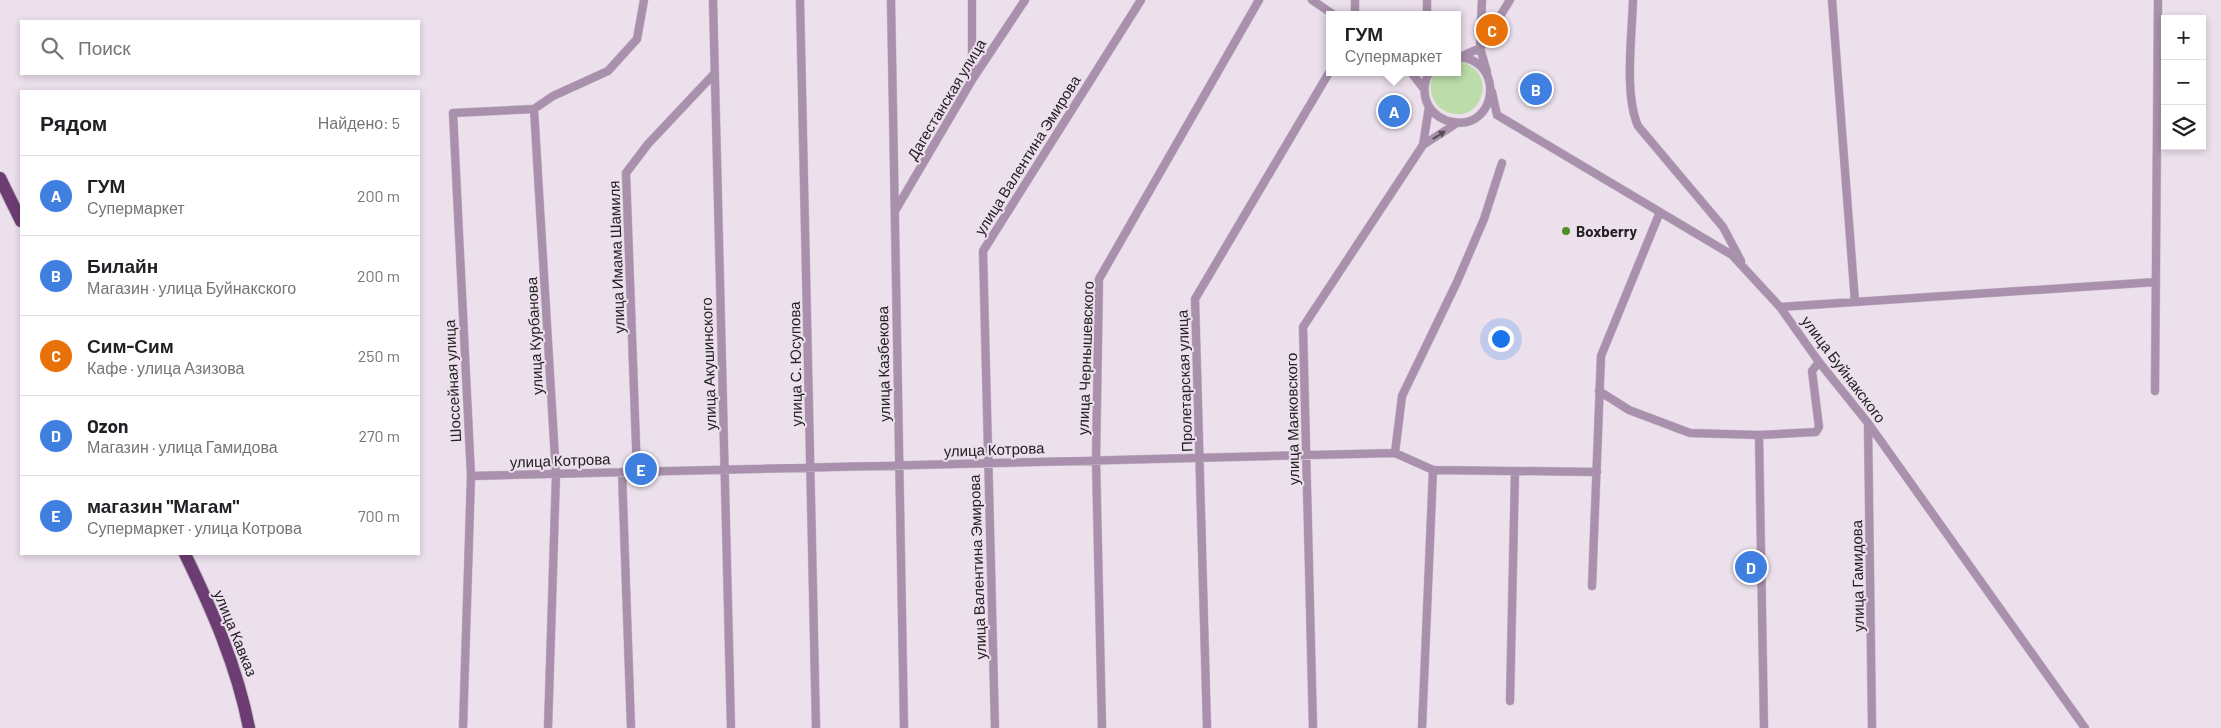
<!DOCTYPE html>
<html lang="ru">
<head>
<meta charset="utf-8">
<style>
  body { margin:0; font-family:Barlow,sans-serif; background:#f6f6f6; color:#202124 }
  .controls { position:absolute; right:15px; top:15px; display:grid; overflow:hidden; border-radius:0px; box-shadow:0 2px 8px #0003 }
  .controls button { width:45px; height:45px; display:grid; place-items:center; padding:0; border:0; border-bottom:1px solid #e0e0e0; background:#fff; color:#202124; font:25px sans-serif }
  .you { position:absolute; left:1500px; top:338px; width:18px; height:18px; margin:-12px; border:4px solid #fff; border-radius:50%; background:#1a73e8; box-shadow:0 0 0 8px #1a73e833 }
  .badge { display:grid; place-items:center; width:32px; height:32px; border-radius:50%; background:#2563eb; color:#fff; font-size:16px; font-weight:700 }
  .pin { position:absolute; translate:-50% -50%; border:2px solid #fff; box-shadow:0 1px 5px #0006 }
  .popup { position:absolute; left:1326px; top:11px; width:135px; height:65px; box-sizing:border-box; display:grid; place-content:center; border-radius:0px; background:#fff; filter:drop-shadow(0 1px 4px #0005); font-size:16px; white-space:nowrap; color:#757577 }
  .popup b { font-size:19px; color:#202124 }
  .popup::after { content:''; position:absolute; left:50%; top:100%; margin-left:-10px; border:10px solid transparent; border-top-color:#fff }
  .list { margin:0; padding:0; list-style:none }
  h2 { display:flex; justify-content:space-between; align-items:center; height:65px; margin:0; padding:0 20px; font-size:21px }
  h2 small { font-size:16px; font-weight:400; color:#757577 }
  .list li { display:grid; grid-template-columns:32px 1fr auto; gap:15px; align-items:center; box-sizing:border-box; height:80px; padding:0 20px; border-top:1px solid #e0e0e0 }
  .list b { display:block; font-size:19px; white-space:nowrap }
  .list p { margin:0; font-size:16px; white-space:nowrap; color:#757577 }
  .list em { font-size:16px; font-style:normal; color:#757577 }
  .icon { flex:none; width:28px; height:28px; fill:none; stroke:currentColor; stroke-width:2; stroke-linecap:round; stroke-linejoin:round }
  .map { position:relative; flex:none; width:2221px; height:728px; overflow:hidden }
  .search { position:absolute; background:#fff; box-shadow:0 2px 8px #0003; left:20px; top:20px; width:400px; height:55px; display:flex; align-items:center; gap:12px; box-sizing:border-box; padding:0 18px; border-radius:0px; color:#757577; font-size:19px }
  .panel { position:absolute; background:#fff; box-shadow:0 2px 8px #0003; left:20px; top:90px; width:400px; height:465px; border-radius:0px }
  .map>svg:first-child { display:block }
  .green { fill:#bcdcaa }
  .lines { fill:none; stroke-linecap:round; stroke-linejoin:round }
  .minor-casing { stroke:#c7bdc8; stroke-width:9 }
  .trunk-casing { stroke:#c7bdc8; stroke-width:14 }
  .minor { stroke:#a990ac; stroke-width:8 }
  .trunk { stroke:#6c3c72; stroke-width:12 }
  .oneway { fill:#594d5a }
  .poi-dot { fill:#558c28; stroke:#ebe0ec; stroke-width:2 }
  .labels { text-anchor:middle; dominant-baseline:central; stroke-width:4; stroke-linejoin:round; paint-order:stroke }
  .street-label { font-size:15px; fill:#242024; stroke:#ebe0ec }
  .poi-label { font-size:15px; font-weight:bold; fill:#242024; stroke:#ebe0ec; text-anchor:start }
</style>
</head>
<body>
<div class="map">
<svg width="2221" height="728" viewBox="0 0 2221 728">
  <rect width="100%" height="100%" fill="#ebe0ec"/>
  <path class="green" d="M 1458,61 C 1499,69 1484,123 1450,113 C 1442,111 1436,105 1433,98 C 1429,89 1430,80 1435,72 L 1458,72 Z"/>
  <g class="lines">
    <defs>
      <path id="minor" d="M 713,0 L 731,728
        M 800,0 L 816,728
        M 891,0 L 904,728
        M 972,0 L 972,80
        M 1312,0 L 1334,15
        M 1482,0 L 1480,48 L 1487,72
        M 1633,0 C 1632,36 1624,94 1638,126 L 1723,227 L 1741,261
        M 1832,0 L 1855,302
        M 1355,15 L 1355,0
        M 1427,15 L 1427,0
        M 1481,47 L 1510,0
        M 1460,57 L 1480,48
        M 1411,72 L 1424,89
        M 1430,72 C 1423,82 1423,95 1428,105 C 1433,114 1443,121 1453,122 C 1497,130 1506,60 1458,57
        M 1492,92 L 1497,115
        M 1429,107 L 1423,145 L 1457,123
        M 1497,115 L 1732,255 L 1780,307 L 1819,362 L 1868,423 L 2085,728
        M 895,211 L 972,80 L 1025,0
        M 1780,307 L 2156,282
        M 1599,391 L 1629,410 L 1690,433 L 1759,435 L 1816,432 L 1819,427 L 1812,371 L 1819,362
        M 2155,391 L 2158,0
        M 1868,423 L 1872,728
        M 1759,435 L 1764,728
        M 1395,453 L 1402,396 L 1457,282 L 1484,219 L 1502,163
        M 622,472 L 631,728
        M 637,472 L 626,173 L 648,144 L 713,75
        M 471,476 L 1395,453 L 1433,470 L 1597,472
        M 1592,586 L 1601,356 L 1660,212
        M 1510,701 L 1515,471
        M 463,728 L 471,476 L 453,113 L 534,109
        M 548,728 L 556,475 L 534,109 L 553,96 L 608,71 L 637,39 L 644,0
        M 995,728 L 983,251 L 1141,0
        M 1102,728 L 1096,460 L 1099,279 L 1259,0
        M 1207,728 L 1195,299 L 1330,71
        M 1313,728 L 1303,327 L 1423,145
        M 1422,728 L 1433,470"/>
      <path id="trunk" d="M 0,178 L 21,221
        M 185,554 C 212,610 237,666 249,728"/>
    </defs>
    <use href="#minor" class="minor-casing"/>
    <use href="#trunk" class="trunk-casing"/>
    <use href="#minor" class="minor"/>
    <use href="#trunk" class="trunk"/>
  </g>
  <defs><path id="oneway-solid" d="M-6-.8H1V-3.2L6.5 0L1 3.2V.8H-6Z" transform="scale(1.25)"/></defs>
  <use class="oneway" href="#oneway-solid" transform="translate(1439 135) rotate(-33)"/>
  <circle class="poi-dot" cx="1566" cy="231" r="5"/>
  <g class="labels">
    <g class="street-label">
      <text transform="translate(946 99) rotate(-59)">Дагестанская улица</text>
      <text transform="translate(1027 155) rotate(-58)">улица Валентина Эмирова</text>
      <text transform="translate(616 257) rotate(-92)">улица Имама Шамиля</text>
      <text transform="translate(534 336) rotate(-93)">улица Курбанова</text>
      <text transform="translate(1085 358) rotate(-88)">улица Чернышевского</text>
      <text transform="translate(708 364) rotate(-92)">улица Акушинского</text>
      <text transform="translate(795 364) rotate(-91)">улица С. Юсупова</text>
      <text transform="translate(883 364) rotate(-91)">улица Казбекова</text>
      <text transform="translate(1844 369) rotate(53)">улица Буйнакского</text>
      <text transform="translate(452 381) rotate(-93)">Шоссейная улица</text>
      <text transform="translate(1184 381) rotate(-92)">Пролетарская улица</text>
      <text transform="translate(1292 419) rotate(-91)">улица Маяковского</text>
      <text transform="translate(994 449) rotate(-2)">улица Котрова</text>
      <text transform="translate(560 460) rotate(-2)">улица Котрова</text>
      <text transform="translate(977 567) rotate(-92)">улица Валентина Эмирова</text>
      <text transform="translate(1857 576) rotate(-91)">улица Гамидова</text>
      <text transform="translate(236 633) rotate(68)">улица Кавказ</text>
    </g>
    <g class="poi-label">
      <text x="1576" y="231">Boxberry</text>
    </g>
  </g>
</svg>
<div class="controls">
<button>+</button>
<button>−</button>
<button><svg class="icon" aria-label="layers" viewBox="0 0 24 24"><path d="M12 4l9 5-9 5-9-5zM3 14l9 5 9-5"/></svg></button>
</div>
<div class="you"></div>
<div class="pin badge" style="left:1394px;top:111px;background:#3f7fe0">A</div>
<div class="popup"><b>ГУМ</b>Супермаркет</div>
<div class="pin badge" style="left:1536px;top:89px;background:#3f7fe0">B</div>
<div class="pin badge" style="left:1492px;top:30px;background:#e8710a">C</div>
<div class="pin badge" style="left:1751px;top:567px;background:#3f7fe0">D</div>
<div class="pin badge" style="left:641px;top:469px;background:#3f7fe0">E</div>
<div class="search"><svg class="icon" aria-label="search" viewBox="0 0 24 24"><circle cx="10" cy="10" r="6"/><path d="M15 15l6 6"/></svg>Поиск</div>
<section class="panel">
<h2>Рядом<small>Найдено: 5</small></h2>
<ul class="list">
<li><span class="badge" style="background:#3f7fe0">A</span><div><b>ГУМ</b><p>Супермаркет</p></div><em>200 m</em></li>
<li><span class="badge" style="background:#3f7fe0">B</span><div><b>Билайн</b><p>Магазин · улица Буйнакского</p></div><em>200 m</em></li>
<li><span class="badge" style="background:#e8710a">C</span><div><b>Сим-Сим</b><p>Кафе · улица Азизова</p></div><em>250 m</em></li>
<li><span class="badge" style="background:#3f7fe0">D</span><div><b>Ozon</b><p>Магазин · улица Гамидова</p></div><em>270 m</em></li>
<li><span class="badge" style="background:#3f7fe0">E</span><div><b>магазин &quot;Магам&quot;</b><p>Супермаркет · улица Котрова</p></div><em>700 m</em></li>
</ul>
</section>
</div>
</body>
</html>
